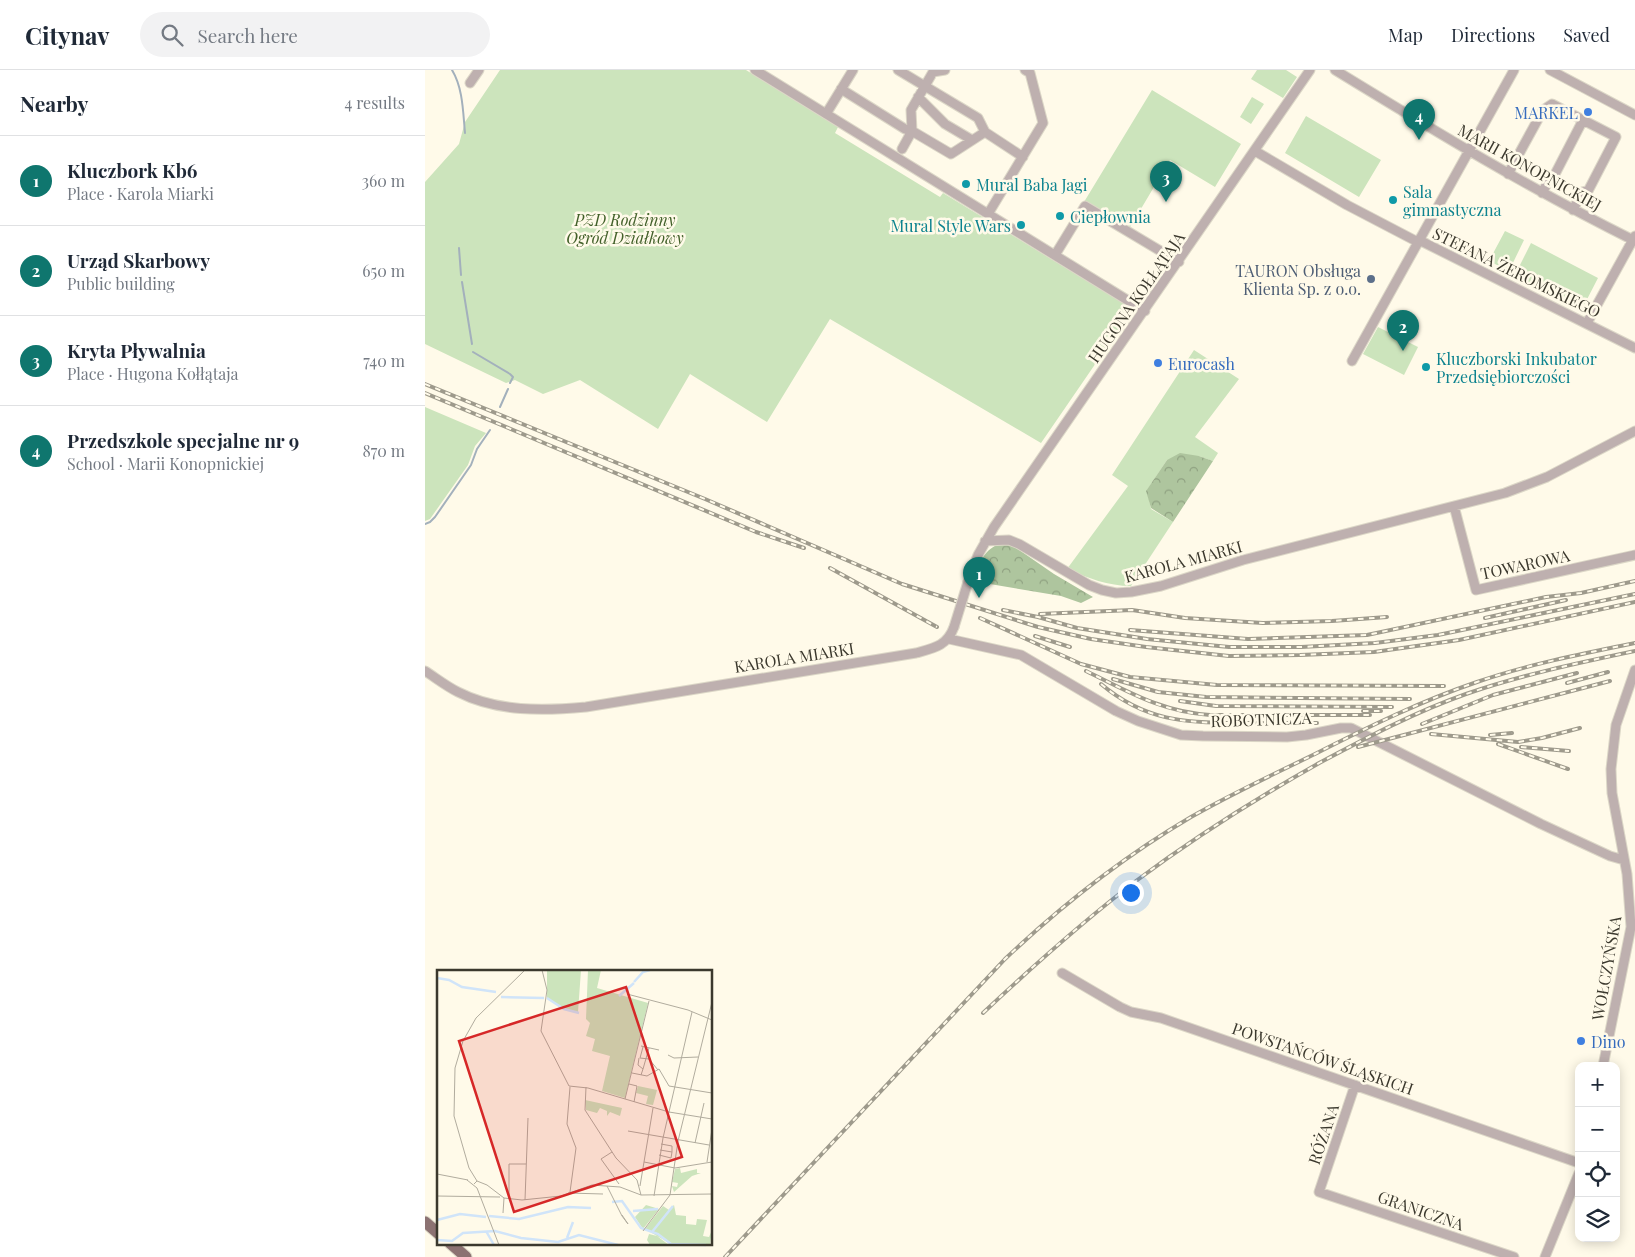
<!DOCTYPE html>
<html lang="en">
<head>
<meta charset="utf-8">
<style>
  body { margin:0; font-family:"Playfair Display",serif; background:#f2f2f3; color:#1f2937 }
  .controls { position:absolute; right:15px; bottom:15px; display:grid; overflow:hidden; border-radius:10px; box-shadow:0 2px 12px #0003 }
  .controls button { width:45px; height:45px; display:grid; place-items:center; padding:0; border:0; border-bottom:1px solid #e0e1e3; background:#fff; color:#1f2937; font:25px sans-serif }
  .you { position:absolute; left:705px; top:822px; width:18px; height:18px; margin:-12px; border:4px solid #fff; border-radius:50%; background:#1a73e8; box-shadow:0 0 0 8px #1a73e833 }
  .badge { display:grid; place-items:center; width:32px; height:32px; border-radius:50%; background:#0f766e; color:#fff; font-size:16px; font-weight:700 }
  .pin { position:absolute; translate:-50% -41px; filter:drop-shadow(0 1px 2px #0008) }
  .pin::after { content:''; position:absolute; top:26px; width:18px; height:15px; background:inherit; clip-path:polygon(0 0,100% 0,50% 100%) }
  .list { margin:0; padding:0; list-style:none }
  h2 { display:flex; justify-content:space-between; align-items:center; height:65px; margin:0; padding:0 20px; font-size:21px }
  h2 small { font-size:16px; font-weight:400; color:#747a83 }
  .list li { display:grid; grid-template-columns:32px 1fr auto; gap:15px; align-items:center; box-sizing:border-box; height:90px; padding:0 20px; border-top:1px solid #e0e1e3 }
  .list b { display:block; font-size:19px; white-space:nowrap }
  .list p { margin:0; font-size:16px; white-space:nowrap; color:#747a83 }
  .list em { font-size:16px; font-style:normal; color:#747a83 }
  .icon { flex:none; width:28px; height:28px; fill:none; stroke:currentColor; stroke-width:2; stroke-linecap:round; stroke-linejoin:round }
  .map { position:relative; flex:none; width:1210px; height:1187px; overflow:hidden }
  header { display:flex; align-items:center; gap:30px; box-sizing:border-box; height:70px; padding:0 25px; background:#fff; border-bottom:1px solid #e0e1e3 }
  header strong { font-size:24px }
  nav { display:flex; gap:28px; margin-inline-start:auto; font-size:18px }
  .search { width:350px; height:45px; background:#f2f2f3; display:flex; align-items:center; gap:12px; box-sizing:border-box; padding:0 18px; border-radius:28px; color:#747a83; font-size:19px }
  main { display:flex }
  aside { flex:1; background:#fff }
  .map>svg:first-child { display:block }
  .green { fill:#cce4bc }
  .forest { fill:url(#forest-crowns) }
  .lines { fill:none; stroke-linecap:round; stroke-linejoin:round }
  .stream { stroke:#a3b0bc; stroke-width:2 }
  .minor-casing { stroke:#dcd7c7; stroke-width:11 }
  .major-casing { stroke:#dcd7c7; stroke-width:13 }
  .minor { stroke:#beb0af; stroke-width:9 }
  .major { stroke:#8c7272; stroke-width:11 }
  .rail-casing { stroke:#9e9a8c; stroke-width:4 }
  .rail { stroke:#fffae9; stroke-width:2; stroke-dasharray:5.5; stroke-linecap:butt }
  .minor-bridge-casing { stroke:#dcd7c7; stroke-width:11; stroke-linecap:butt }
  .minor-bridge { stroke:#beb0af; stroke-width:9 }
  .shop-dot { fill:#3f7fe0; stroke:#fffae9; stroke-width:2 }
  .culture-dot { fill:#0f9aa8; stroke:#fffae9; stroke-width:2 }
  .service-dot { fill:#5c6f8a; stroke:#fffae9; stroke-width:2 }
  .labels { text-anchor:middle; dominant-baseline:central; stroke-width:5; stroke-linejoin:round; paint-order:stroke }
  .shop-label { font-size:16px; fill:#366cbe; stroke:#fffae9; text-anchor:start }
  .street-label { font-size:16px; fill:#3b382d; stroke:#fffae9 }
  .culture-label { font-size:16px; fill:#0d838f; stroke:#fffae9; text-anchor:start }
  .park-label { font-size:16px; font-style:italic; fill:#426029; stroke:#fffae9 }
  .service-label { font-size:16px; fill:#4e5e75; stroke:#fffae9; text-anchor:end }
  .inset-river { fill:none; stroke:#d0e4f9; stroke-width:2.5 }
  .inset-road { fill:none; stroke:#b1ac9e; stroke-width:1 }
  .view { fill:#d62828; fill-opacity:0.15; stroke:#d62828; stroke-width:2.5 }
  .inset-edge { fill:none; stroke:#3b382d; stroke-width:2.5 }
</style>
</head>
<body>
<header>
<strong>Citynav</strong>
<div class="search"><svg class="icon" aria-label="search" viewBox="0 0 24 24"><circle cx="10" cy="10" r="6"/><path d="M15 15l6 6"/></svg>Search here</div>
<nav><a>Map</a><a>Directions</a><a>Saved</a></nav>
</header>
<main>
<aside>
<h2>Nearby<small>4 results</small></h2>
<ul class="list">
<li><span class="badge">1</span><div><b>Kluczbork Kb6</b><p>Place · Karola Miarki</p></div><em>360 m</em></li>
<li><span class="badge">2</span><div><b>Urząd Skarbowy</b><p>Public building</p></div><em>650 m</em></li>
<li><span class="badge">3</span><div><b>Kryta Pływalnia</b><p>Place · Hugona Kołłątaja</p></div><em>740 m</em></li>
<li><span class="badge">4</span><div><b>Przedszkole specjalne nr 9</b><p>School · Marii Konopnickiej</p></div><em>870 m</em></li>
</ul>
</aside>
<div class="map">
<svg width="1210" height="1187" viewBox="0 0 1210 1187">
  <defs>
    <pattern id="forest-crowns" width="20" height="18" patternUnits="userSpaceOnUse" patternTransform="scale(1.25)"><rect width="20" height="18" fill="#aec59e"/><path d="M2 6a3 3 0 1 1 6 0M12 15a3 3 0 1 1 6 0" fill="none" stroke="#8fa181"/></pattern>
  </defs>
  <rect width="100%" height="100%" fill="#fffae9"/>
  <path class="green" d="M 75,0 L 321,0 L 413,57 L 410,63 L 515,127 L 518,123 L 708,239 L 616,373 L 405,249 L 342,352 L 265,304 L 233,359 L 155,310 L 118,324 L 90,310 L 81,313 L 0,274 L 0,112 L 34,74 L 40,52 Z
    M 832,0 L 861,0 L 872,7 L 858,28 L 826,9 Z
    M 727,20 L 816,74 L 790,117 L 745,90 L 704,159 L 659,132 Z
    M 827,27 L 839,34 L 826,54 L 815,47 Z
    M 881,46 L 956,90 L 934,127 L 860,83 Z
    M 1080,161 L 1099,170 L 1084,201 L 1064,191 Z
    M 1106,173 L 1173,208 L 1156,241 L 1089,207 Z
    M 953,257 L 993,277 L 979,305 L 938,284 Z
    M 769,280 L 814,309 L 770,367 L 793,383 L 788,391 L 774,386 L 742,390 L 722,420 L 726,439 L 748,452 L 706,516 C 683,516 663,508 642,499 L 703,416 L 687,405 Z
    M 0,337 L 61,363 L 50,376 L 43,395 L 5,449 L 0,451 Z"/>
  <path class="forest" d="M 755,383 L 774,386 L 788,391 L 748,452 L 726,438 L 721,421 L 742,390 Z
    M 576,473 L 590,477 L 629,504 L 668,527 L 656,533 L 636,526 L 553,512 L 549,504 C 557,489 559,480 576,473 Z"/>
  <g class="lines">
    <path class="stream" d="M 27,0 C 38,18 38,42 40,63
      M 34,178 L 36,205
      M 37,212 L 47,274
      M 48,282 L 85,304 L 88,307 L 85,313
      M 75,337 L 83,319
      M 0,454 L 5,452 L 10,447 L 46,395 L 52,379 L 65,360"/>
    <defs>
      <path id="minor" d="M 330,0 L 720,241
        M 473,0 L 553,48 L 560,62
        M 910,0 C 1008,60 1107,120 1210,171
        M 1125,0 L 1210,45
        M 45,13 L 54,0
        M 416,19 L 480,59 L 487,61 L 486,40 L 508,2 L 520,0
        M 493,27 L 520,54 L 547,70
        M 401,44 L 428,0
        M 477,79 L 487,61 L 526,84 L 560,62 L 598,87
        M 830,81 L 922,135 L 989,170 L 998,172 L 1210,278
        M 1083,104 L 1118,40 L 1127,34 L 1158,50
        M 1117,123 L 1124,110 L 1128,108 L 1158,50 L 1191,67 L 1163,121 L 1157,122 L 1148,140
        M 563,144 L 618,53 L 605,3 L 600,0
        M 630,185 L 660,136 L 754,192
        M 1162,253 L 1210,166
        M 927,291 L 1089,0
        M 1029,436 L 1051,520 L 1210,485
        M 560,471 L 584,470 L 594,474 L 664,515 L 677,520 L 691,523 L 706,522 L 736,516 L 818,490 L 1080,423 L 1122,407 L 1210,361
        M 543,512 L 553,485 L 569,457 L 885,0
        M 524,569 L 596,585 L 691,641 L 713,651 L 756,665 L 778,666 L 862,667 L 881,665 L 916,658 L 926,658 L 1116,754 L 1185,786 L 1199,790
        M 0,601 C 11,608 21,616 33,622 C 72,642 118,641 161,637 L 491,583 C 509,578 522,576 529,557
        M 637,903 L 695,937 L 706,942 L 736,948 L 1154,1093
        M 1178,996 L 1206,857 L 1202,804 L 1187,723 L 1186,699 L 1191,655 L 1210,600
        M 930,1015 L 894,1122 L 1089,1187
        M 1120,1187 L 1154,1103"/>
      <path id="major" d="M 0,1152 L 14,1164
        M 25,1173 L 41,1187"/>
    </defs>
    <use href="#minor" class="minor-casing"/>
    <use href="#major" class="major-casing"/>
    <use href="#minor" class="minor"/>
    <use href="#major" class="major"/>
    <defs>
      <path id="rail" d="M 0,314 L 280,429 L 477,514 L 613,557 L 666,569 L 721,577 L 804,586 L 875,585 L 949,582 L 1034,570 L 1210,532
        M 0,323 L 331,462 L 379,478
        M 405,498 L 512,557
        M 578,540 L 613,547 L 652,558 L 722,569 L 804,577 L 876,577 L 950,573 L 1013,565 L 1210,524
        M 615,544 L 707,540 L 760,548 L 838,553 L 907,551 L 962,547
        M 555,548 L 656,594 L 705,607 L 792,615 L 1019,616
        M 1060,548 L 1141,530
        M 705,560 L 823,569 L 942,565 L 1121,527 L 1156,523 L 1210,511
        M 610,566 L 645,577
        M 661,601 C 704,622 737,642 785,645 L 945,645
        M 688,609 L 733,622 L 781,627 L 985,629
        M 1142,613 L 1183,602
        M 676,614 C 720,651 760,653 814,653 C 840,653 866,653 892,653
        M 755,631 L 791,636 L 967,637
        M 938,641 L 956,641
        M 997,654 L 1068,625 L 1152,603
        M 1006,664 L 1093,672 L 1117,668 L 1155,658
        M 1065,665 L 1087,663
        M 1073,674 L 1143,699
        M 933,677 L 1185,611
        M 1096,677 L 1144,681
        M 558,943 C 607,897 657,852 711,811 C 770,767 832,728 896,692 C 943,667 990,642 1041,624 C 1096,605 1153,593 1210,581
        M 300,1187 L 580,889 C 637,835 698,787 766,747 C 806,724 849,704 890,684 C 943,657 996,631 1052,612 C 1104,594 1157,584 1210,573"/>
    </defs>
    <use href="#rail" class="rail-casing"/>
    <use href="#rail" class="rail"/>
    <defs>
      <path id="minor-bridge" d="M 529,557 L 543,512"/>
    </defs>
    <use href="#minor-bridge" class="minor-bridge-casing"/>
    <use href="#minor-bridge" class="minor-bridge"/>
  </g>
  <g class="shop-dot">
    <circle cx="1163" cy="42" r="5"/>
    <circle cx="733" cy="293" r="5"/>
    <circle cx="1156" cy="971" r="5"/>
  </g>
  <g class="culture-dot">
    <circle cx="541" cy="114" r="5"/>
    <circle cx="968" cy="130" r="5"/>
    <circle cx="635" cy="146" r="5"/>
    <circle cx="596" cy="155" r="5"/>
    <circle cx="1001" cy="297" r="5"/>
  </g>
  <circle class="service-dot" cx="946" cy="209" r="5"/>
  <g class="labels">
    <g class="shop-label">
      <text x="1153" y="42" text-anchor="end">MARKEL</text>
      <text x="743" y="293">Eurocash</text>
      <text x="1166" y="971">Dino</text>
    </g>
    <g class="street-label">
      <text transform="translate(1105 97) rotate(29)">MARII KONOPNICKIEJ</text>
      <text transform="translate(1092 202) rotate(26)">STEFANA ŻEROMSKIEGO</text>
      <text transform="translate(711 227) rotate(-55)">HUGONA KOŁŁĄTAJA</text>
      <text transform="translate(758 491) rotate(-15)">KAROLA MIARKI</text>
      <text transform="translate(1100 494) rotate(-12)">TOWAROWA</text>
      <text transform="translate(369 587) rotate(-9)">KAROLA MIARKI</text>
      <text transform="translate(836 649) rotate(-2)">ROBOTNICZA</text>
      <text transform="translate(1181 898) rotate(-80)">WOŁCZYŃSKA</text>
      <text transform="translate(898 988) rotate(19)">POWSTAŃCÓW ŚLĄSKICH</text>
      <text transform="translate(898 1064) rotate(-71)">RÓŻANA</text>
      <text transform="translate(996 1140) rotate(19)">GRANICZNA</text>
    </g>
    <g class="culture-label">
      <text x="551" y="114">Mural Baba Jagi</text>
      <text x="978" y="121">Sala<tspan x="978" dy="18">gimnastyczna</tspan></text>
      <text x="645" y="146">Ciepłownia</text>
      <text x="586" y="155" text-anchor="end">Mural Style Wars</text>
      <text x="1011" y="288">Kluczborski Inkubator<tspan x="1011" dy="18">Przedsiębiorczości</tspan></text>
    </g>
    <g class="park-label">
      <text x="200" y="149">PZD Rodzinny<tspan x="200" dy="18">Ogród Działkowy</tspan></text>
    </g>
    <g class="service-label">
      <text x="936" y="200">TAURON Obsługa<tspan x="936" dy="18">Klienta Sp. z o.o.</tspan></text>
    </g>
  </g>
  <g transform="translate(12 900)">
    <rect width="275" height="275" fill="#fffae9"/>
    <path d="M 110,0 L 144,0 L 141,42 L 126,38 L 110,28 ZM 151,0 L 164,0 L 160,18 L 211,33 L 188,128 L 165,121 L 173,86 L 155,81 L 158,69 L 149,66 L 153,53 L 149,49 ZM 201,116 L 220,120 L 216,135 L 209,134 L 211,126 L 199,123 ZM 148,130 L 185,138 L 183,146 L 173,142 L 170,146 L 170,141 L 163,138 L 160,143 L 149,140 ZM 209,235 L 222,239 L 206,259 L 198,247 ZM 237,235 L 239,245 L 249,246 L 249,254 L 259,255 L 260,249 L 270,250 L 266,266 L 272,267 L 275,260 L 273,275 L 234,274 L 208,259 L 226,236 L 232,240 ZM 212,264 L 220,266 L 232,275 L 213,275 L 210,270 Z" fill="#cce4bc"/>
    <path d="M 243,198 L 244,203 L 260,199 L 260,203 L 264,203 L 255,206 L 237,222 L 235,216 L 240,217 L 241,213 L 235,212 L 238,199 Z" fill="#cce4bc"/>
    <path class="inset-river" d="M 0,8 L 12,10 L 25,17 L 59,22M 197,12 L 206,2 L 213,0M 182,26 L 197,13M 64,27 L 107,28M 110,28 L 127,39 L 142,43M 175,232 L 185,231 L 204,258 L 221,264 L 234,274 L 269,275M 196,241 L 221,239M 52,246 L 82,249 L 131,237 L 154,238M 0,250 L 23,244 L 49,247M 49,261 L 57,275M 215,262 L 236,236M 130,268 L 136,252M 0,270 L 15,271 L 26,263 L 58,261 L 84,268 L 121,272 L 142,265 L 181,275"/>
    <path class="inset-road" d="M 105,0 L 110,20 L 104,61 L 132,116 L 151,118 L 232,142 L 275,149M 190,24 L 251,40 L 275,50M 204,76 L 222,80M 206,77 L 203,88 L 212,89 L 221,100M 231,85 L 237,88 L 261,87M 202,88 L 201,95 L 206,99 L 204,105M 206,99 L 212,78M 195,103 L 210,106 L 222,99 L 232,116 L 275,123M 192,114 L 200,116 L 197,132M 149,117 L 148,140 L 179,188 L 200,210 L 204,225M 188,129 L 212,31M 191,161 L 272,175M 258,173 L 267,133M 224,174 L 235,176 L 235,182M 175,182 L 164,189 L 182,214M 222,185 L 234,188 L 235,182 L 223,180M 207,192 L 238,198 L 275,192M 270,192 L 275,159M 0,204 L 31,210M 30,210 L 40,218 L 62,275M 40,211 L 50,215 L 67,228 L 85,230 L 124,226 L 155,215 L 183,217 L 204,225 L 275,224M 37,214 L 40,211 L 32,198 L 17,146 L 18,98 L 26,71 L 39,48 L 88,0M 170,216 L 185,246 L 191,254 L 185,245M 203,216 L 216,138M 133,222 L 139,178 L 130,154 L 133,117M 131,223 L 166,224M 0,226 L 63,227M 217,226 L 226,168 L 255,42M 72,229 L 72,194 L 89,194M 88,230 L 91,148M 66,243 L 67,228M 206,261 L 233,225 L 241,171 L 275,32"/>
    <path class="view" d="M 189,17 L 245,187 L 77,242 L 22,71 Z"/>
    <rect width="275" height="275" class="inset-edge"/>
  </g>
</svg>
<div class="controls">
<button>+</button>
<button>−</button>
<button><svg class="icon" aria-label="locate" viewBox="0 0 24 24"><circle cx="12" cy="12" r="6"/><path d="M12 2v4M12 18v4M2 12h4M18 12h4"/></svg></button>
<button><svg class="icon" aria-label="layers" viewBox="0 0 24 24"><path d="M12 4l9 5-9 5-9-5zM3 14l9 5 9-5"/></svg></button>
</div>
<div class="you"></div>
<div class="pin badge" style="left:554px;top:528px">1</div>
<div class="pin badge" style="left:978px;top:281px">2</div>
<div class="pin badge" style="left:741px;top:132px">3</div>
<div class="pin badge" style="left:994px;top:70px">4</div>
</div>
</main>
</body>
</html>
